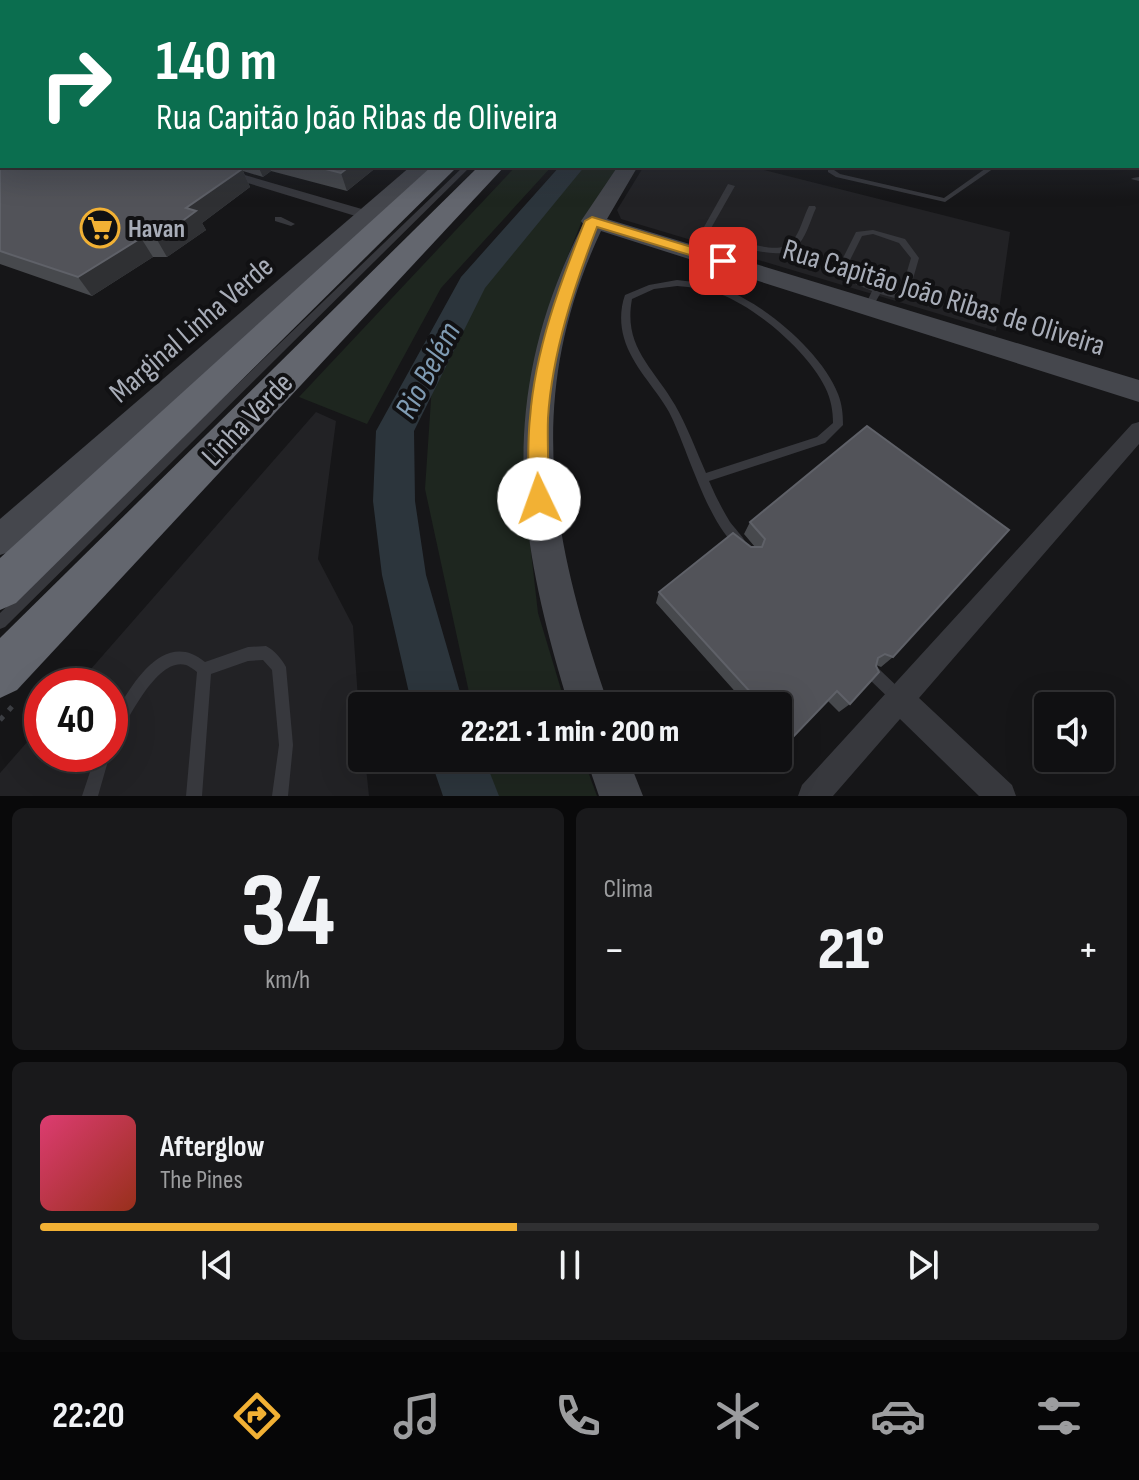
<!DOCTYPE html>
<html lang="pt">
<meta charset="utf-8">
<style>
:root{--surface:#101012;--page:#19191b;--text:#f1f3f6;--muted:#9c9d9f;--line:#303032;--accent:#f2b134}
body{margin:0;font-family:"Sofia Sans Condensed",sans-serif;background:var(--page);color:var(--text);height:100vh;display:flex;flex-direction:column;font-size:30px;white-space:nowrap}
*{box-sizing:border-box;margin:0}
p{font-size:26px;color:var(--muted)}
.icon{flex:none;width:44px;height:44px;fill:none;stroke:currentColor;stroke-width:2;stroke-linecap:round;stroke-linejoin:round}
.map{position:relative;height:796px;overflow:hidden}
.sheet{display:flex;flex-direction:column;gap:12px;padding:12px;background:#09090a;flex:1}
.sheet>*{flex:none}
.banner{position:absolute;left:0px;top:0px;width:1140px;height:168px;box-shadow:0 8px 32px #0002,0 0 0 2px var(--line);background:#0b6e4f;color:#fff;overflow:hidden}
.controls{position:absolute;left:1034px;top:692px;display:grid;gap:16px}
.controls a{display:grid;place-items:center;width:80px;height:80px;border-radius:8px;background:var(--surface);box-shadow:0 8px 32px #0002,0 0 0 2px var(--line);font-size:40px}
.speed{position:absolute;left:24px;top:668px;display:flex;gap:16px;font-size:40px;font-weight:700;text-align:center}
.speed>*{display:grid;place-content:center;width:104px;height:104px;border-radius:50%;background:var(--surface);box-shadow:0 8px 32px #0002,0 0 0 2px var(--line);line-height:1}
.speed .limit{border:12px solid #d22;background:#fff;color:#111}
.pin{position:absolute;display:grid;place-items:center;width:68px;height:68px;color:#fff;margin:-34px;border-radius:16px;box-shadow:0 4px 12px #0006}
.me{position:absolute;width:88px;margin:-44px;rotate:357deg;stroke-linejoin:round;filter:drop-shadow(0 0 6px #0008)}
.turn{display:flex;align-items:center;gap:28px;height:168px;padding:0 24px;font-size:36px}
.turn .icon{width:104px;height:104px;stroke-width:2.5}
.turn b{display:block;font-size:56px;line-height:68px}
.big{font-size:60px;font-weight:800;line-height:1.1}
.sheet .card{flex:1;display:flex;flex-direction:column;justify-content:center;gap:12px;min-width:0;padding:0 28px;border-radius:12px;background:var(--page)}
.sheet .dial{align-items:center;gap:0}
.dial b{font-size:104px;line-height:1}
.song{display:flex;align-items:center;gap:24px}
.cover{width:96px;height:96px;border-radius:12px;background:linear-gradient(135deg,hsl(340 70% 55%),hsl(10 70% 35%))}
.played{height:8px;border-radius:4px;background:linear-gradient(90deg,var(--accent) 45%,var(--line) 45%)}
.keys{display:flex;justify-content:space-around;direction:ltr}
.heat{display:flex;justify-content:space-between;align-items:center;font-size:44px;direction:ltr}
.sheet .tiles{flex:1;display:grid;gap:12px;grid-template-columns:1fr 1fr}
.card:last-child{grid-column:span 2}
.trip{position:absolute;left:348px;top:692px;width:444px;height:80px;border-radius:8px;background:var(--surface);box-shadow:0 8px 32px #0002,0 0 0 2px var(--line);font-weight:800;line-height:80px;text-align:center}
.tab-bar{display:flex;height:128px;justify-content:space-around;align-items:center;background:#060607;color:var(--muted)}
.tab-bar .icon{width:56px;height:56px}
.tab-bar .selected{color:var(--accent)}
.tab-bar b{font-size:36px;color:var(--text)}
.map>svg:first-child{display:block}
.built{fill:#222225}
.green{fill:#1e261f}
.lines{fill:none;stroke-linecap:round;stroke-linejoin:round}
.river{fill:#2c353c;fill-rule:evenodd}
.path{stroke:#3d3f44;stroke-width:5;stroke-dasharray:5 8;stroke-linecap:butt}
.lane{fill:#37383d;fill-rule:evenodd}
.street{fill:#37383d;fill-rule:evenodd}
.secondary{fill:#45474d;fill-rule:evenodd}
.highway{fill:#63666e;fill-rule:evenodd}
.wall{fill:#47494d}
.shaded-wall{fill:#2f3033}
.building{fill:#525359;stroke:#5f6168;stroke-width:2}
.route{fill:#f2b134;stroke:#9d7322;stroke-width:2}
.labels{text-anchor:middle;stroke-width:8;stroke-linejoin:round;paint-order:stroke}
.far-poi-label{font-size:26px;font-weight:bold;fill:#a8adb8;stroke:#111113;text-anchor:start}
.street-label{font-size:30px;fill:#a8adb8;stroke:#111113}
.water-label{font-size:32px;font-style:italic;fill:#7f9bb3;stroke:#111113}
</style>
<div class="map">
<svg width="1139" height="796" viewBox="0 0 1139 796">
<rect width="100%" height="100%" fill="#161618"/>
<!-- built -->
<g class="built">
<path d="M644,166H748L1010,232L996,331L621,219L617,210Z"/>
<path d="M316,412L336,421L318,559L353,626L362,758H365L369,796H0V773L42,725V754H110V686H76Z"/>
</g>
<!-- green -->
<g class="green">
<path d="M516,166H552L441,288L367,424L299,397Z"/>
<path d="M579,166H619L582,221L558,280L531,384L524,449L527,517L538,613L566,706H472L425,489L432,385L479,286Z"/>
<path d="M484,758H583L597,796H492Z"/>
</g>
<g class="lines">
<!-- river -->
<g class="river">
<path d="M560,166H585L485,288L414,431L415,501L426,575L464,706H412L382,575L373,501L376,431L461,277Z"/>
<path d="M430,758H484L499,796H443Z"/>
</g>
<!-- path -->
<path class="path" d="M0,720L17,701"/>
<!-- lane -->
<g class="lane">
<rect x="1138" y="143" width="1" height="4"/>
<path d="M464,166H471L5,627L0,629V613Z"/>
<path d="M828,166H834V170L840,174L944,198L989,166H997L945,202L836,177L828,172Z"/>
<path d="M1139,177V181L1131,179L1133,178Z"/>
<path d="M728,184L735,186L710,230C728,236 777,258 792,242C800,232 803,218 809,206H815L816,208C810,221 806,239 795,248C776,263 728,242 708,234L697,254H691L690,252Z"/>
<path d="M275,217H281L295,224L291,226L275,221Z"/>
<path d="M873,230L905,239L919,258L908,296L898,299L880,294L872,308L869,309L865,306L872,291L841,278L837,270L856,232ZM873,234L899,243L911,258L901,292C883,292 864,281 847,274L845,270L862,236Z"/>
<path d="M677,280C694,282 710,284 726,290C766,305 823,354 838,394C842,404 843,414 843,425L825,443L709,481C715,495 722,509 730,522C735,529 742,535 746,543L744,547L740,548C710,532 686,444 669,412C655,387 632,366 624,338C620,324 620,309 625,295L649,285ZM677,286C692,287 705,289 720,294C757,308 807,351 825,387C831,399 833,411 833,423L817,437L706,473C696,450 687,426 675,405C653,367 623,347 632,299L654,289Z"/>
<path d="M266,646C274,650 282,659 286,667L293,745L288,796H272L279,745L272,670L263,660L248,661L211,674L202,796H186L197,672C195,670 189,666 186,665C157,656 127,722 115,742L110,744C110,738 109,731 110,725C111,717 118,709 122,702C139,673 169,632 205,662L248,647Z"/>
<path d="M874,667L879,669L903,692L905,697L903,702L898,704L893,702L869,679L867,674L869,669Z"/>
<path d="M110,753V754L98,796H82L96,754Z"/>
</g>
<!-- street -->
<g class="street">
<path d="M192,166H214L372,212L375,215L367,220L362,218Z"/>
<path d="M1139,422V444L919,698L1012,785L1016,796H979L900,719L833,796H798L802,785L1132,424Z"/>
</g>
<!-- secondary -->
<g class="secondary">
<path d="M411,166H433L12,551L0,555V519Z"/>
<path d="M618,166H638L607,219L1139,380V402L601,231C523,398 551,539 609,706H569C515,530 497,395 583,224L581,221Z"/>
<path d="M586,758H628L643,796H599Z"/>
</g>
<!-- highway -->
<g class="highway">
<path d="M432,166H458L16,603L0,610V558Z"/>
<path d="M479,166H505L17,690L0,698V638Z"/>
</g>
</g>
<!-- wall -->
<g class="wall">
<path d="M0,88L2,166H378L347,191L271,171L263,177L243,171L250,187L202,223L206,230L167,257H153L92,296L0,264Z"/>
<path d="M750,522L893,657L881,667L876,665L850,704L839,712L828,701L792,738L783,745L778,740V706H748L656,603L659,592L751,547H755L744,534Z"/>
</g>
<!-- shaded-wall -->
<g class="shaded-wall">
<path d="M258,166H269L271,171L263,177Z"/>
<path d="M350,166H378L347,191L341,173Z"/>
<path d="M242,169L250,187L202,223L206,230L167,257L156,238L186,208Z"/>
<path d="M141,238L153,257L92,296L78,277Z"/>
</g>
<!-- building -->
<g class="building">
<path d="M0,88H2V166H233L242,169L186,208L196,211L177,225L156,238H141L78,277L0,251Z"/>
<path d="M314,166H350L341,173Z"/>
<path d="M867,426L1009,530L893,657L885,654L878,658L876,666L879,672L850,704L837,691L792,738L778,722V706H763L659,592L733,533L751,547H762L765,539L750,522Z"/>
</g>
<!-- sky -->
<linearGradient id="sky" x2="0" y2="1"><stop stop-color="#0c0c0d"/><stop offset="0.44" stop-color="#363c48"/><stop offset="1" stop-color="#363c48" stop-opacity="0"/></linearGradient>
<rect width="1139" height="199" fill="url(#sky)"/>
<!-- route -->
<path class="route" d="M592,217L728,258L730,261L723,265L597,227C574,287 552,353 548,418C547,445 549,472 549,499L546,505L539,508L531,505L528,499C529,472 527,444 530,418C535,350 560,283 585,221Z"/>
<!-- icons -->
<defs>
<g id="supermarket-ring" transform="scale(2)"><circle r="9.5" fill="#111113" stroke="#f2b134" stroke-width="1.5"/><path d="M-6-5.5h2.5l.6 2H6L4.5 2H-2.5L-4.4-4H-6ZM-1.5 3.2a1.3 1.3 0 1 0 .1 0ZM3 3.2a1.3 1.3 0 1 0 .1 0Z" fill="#f2b134"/></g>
</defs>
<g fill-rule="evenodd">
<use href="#supermarket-ring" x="100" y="228"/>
</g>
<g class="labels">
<!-- far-poi labels -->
<g class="far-poi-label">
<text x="128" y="237">Havan</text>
</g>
<!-- street labels -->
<g class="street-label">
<text transform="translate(944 297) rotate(17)" y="10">Rua Capitão João Ribas de Oliveira</text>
<text transform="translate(191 329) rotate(-41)" y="10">Marginal Linha Verde</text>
<text transform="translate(247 419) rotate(-46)" y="10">Linha Verde</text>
</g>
<!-- water labels -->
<g class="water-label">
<text transform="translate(427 370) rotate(-62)" y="11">Rio Belém</text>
</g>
</g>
</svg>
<div class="controls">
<a><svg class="icon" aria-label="sound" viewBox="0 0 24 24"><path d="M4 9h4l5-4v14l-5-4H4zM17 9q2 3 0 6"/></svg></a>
</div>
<div class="speed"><div class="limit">40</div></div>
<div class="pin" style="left:723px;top:261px;background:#d93025"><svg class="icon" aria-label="arrive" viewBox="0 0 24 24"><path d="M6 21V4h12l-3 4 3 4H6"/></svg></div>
<svg class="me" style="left:539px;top:499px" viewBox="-20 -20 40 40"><circle r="19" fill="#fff"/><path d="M0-13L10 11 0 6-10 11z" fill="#f2b134"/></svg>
<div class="trip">22:21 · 1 min · 200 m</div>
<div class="banner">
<div class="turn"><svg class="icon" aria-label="right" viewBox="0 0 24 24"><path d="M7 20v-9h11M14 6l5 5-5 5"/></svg><div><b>140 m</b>Rua Capitão João Ribas de Oliveira</div></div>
</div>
</div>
<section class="sheet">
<div class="tiles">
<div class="card dial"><b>34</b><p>km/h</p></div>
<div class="card"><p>Clima</p>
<div class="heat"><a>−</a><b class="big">21°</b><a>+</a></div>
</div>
<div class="card">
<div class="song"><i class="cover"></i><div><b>Afterglow</b><p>The Pines</p></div></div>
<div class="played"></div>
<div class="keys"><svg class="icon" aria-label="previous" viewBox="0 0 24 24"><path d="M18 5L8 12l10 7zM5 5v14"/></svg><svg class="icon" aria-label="pause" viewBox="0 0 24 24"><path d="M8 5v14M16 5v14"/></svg><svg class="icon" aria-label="next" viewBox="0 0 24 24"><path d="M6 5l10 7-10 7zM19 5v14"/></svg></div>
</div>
</div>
</section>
<nav class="tab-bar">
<b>22:20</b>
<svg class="icon selected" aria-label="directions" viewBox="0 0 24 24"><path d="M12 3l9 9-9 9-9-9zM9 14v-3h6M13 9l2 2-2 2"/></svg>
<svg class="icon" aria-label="music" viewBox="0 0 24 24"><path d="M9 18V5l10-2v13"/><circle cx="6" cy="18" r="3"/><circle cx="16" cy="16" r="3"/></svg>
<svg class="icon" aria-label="phone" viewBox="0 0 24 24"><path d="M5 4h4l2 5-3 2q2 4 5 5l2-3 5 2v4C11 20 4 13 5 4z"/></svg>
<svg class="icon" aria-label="climate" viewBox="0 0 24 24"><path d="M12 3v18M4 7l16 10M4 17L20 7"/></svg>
<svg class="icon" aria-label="car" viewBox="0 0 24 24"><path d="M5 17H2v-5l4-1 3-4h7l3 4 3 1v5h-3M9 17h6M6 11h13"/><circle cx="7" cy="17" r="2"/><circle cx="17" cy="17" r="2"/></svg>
<svg class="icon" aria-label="filters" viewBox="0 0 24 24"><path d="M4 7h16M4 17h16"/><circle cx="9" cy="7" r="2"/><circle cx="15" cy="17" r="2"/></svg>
</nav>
